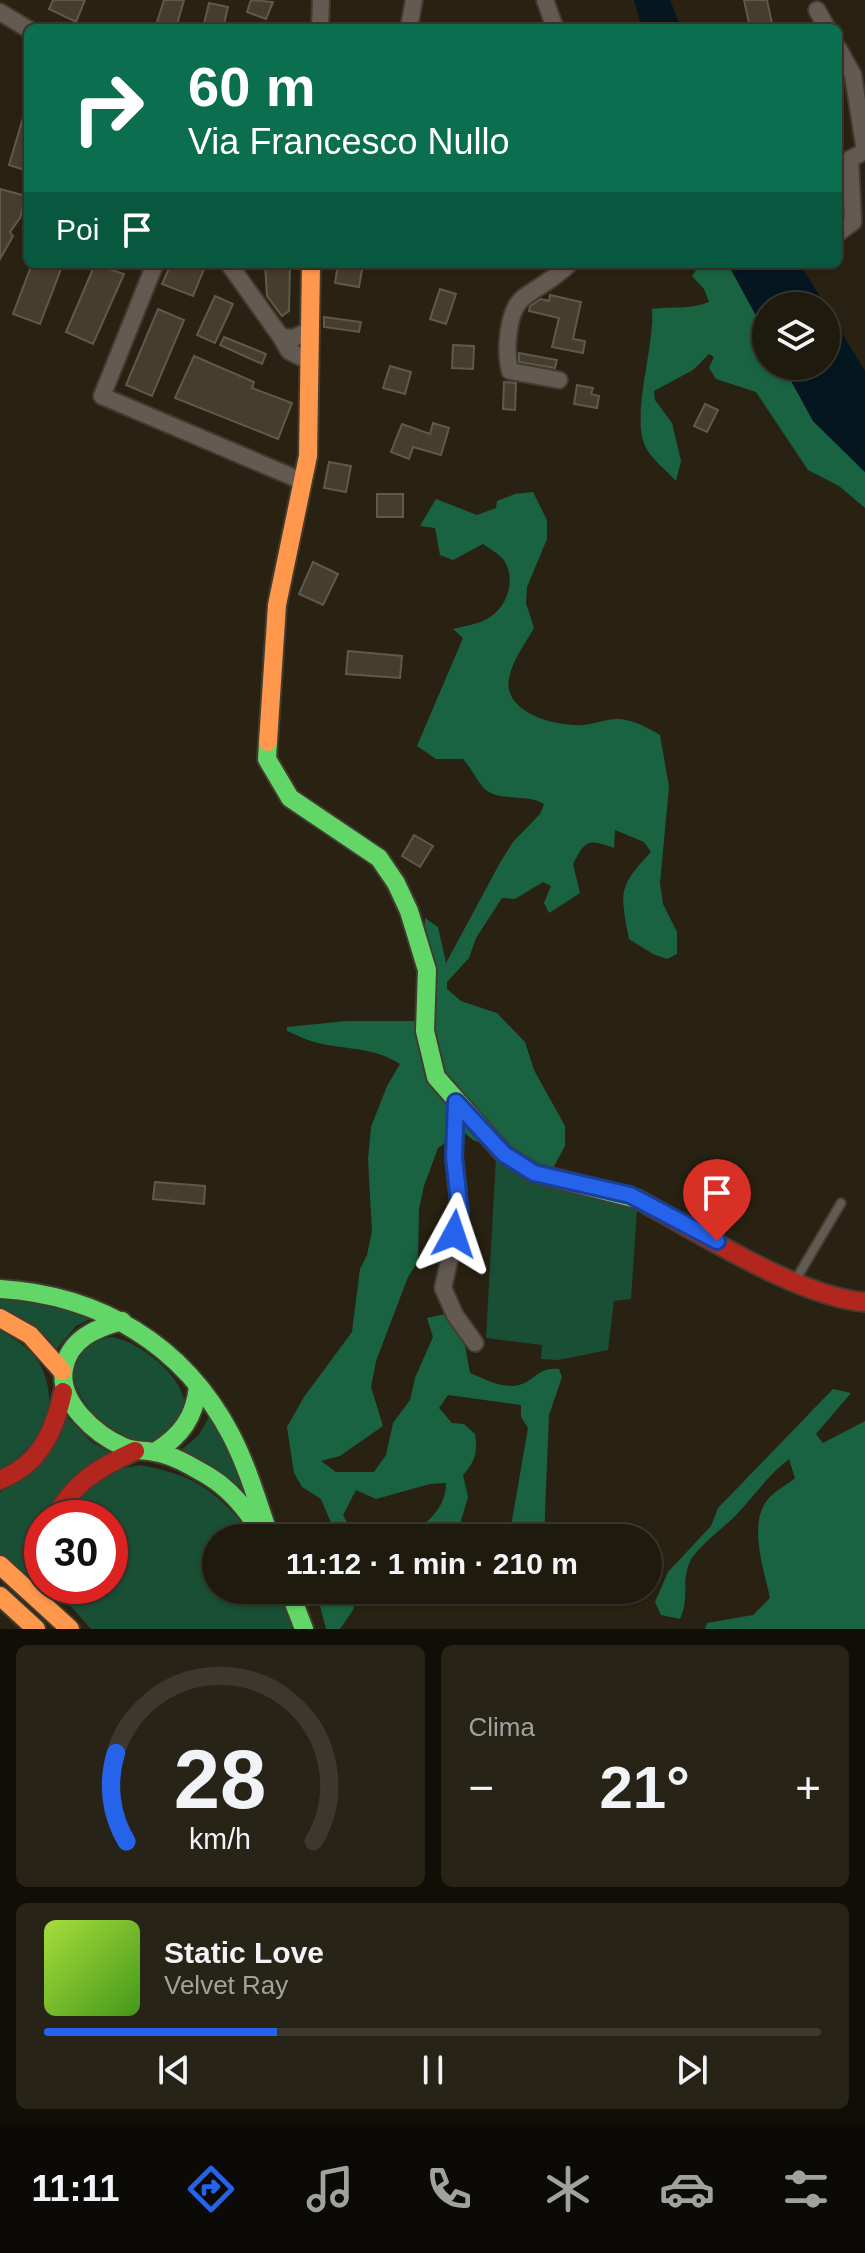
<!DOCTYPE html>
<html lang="it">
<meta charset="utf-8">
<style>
:root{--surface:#1f1a0e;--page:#272317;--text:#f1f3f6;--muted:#a1a19e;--line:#3c382e;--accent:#2563eb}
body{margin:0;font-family:Arial,sans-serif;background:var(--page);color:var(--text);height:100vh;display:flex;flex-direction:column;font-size:30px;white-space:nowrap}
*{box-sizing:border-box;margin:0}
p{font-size:26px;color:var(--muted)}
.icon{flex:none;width:44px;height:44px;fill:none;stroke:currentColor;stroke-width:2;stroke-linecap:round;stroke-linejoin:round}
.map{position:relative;height:1629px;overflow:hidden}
.sheet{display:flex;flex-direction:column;gap:16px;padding:16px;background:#110e08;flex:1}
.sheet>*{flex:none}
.banner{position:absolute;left:24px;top:24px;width:818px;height:244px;border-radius:12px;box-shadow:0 2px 6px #0004,0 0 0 2px var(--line);background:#0b6e4f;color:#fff;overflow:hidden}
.controls{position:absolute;left:752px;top:292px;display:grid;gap:16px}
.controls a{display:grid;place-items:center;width:88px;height:88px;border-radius:50%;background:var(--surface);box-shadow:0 2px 6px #0004,0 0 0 2px var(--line);font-size:40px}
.speed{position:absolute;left:24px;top:1500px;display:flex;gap:16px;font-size:40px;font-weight:700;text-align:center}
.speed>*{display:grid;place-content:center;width:104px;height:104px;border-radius:50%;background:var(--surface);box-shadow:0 2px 6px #0004,0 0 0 2px var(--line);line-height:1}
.speed .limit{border:12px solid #d22;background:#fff;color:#111}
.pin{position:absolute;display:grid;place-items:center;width:68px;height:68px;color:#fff;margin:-82px -34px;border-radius:50% 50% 50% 0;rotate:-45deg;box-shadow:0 0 8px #0007}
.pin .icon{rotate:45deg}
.me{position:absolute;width:88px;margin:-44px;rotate:5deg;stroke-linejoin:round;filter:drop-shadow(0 0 6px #0008)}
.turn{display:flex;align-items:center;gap:28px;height:168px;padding:0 32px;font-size:36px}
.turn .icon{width:104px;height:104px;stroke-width:2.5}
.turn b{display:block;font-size:56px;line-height:68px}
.then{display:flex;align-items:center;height:76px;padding:0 32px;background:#0003;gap:16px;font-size:30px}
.big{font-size:60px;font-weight:600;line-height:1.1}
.sheet .card{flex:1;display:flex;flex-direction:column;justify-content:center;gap:12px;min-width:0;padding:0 28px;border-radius:12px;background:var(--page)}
.sheet .dial{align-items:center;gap:0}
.dial svg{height:208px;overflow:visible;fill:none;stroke:var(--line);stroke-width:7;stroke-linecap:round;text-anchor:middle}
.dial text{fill:var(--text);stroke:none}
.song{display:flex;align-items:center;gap:24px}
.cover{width:96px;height:96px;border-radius:12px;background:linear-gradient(135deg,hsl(80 70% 55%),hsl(100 70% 35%))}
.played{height:8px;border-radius:4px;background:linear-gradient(90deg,var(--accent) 30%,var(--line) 30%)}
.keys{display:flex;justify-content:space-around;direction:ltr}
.heat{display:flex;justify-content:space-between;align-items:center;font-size:44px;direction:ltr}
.sheet .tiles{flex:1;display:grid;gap:16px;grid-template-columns:1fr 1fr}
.card:last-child{grid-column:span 2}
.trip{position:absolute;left:202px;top:1524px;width:460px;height:80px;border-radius:40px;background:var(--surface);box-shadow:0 2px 6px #0004,0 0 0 2px var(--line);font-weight:600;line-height:80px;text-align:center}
.dock{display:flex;height:128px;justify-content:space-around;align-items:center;background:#0c0a06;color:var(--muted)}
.dock .icon{width:56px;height:56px}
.dock .active{color:var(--accent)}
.dock b{font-size:36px;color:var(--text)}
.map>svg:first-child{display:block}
.green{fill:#194f35}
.forest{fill:#196342}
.water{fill:#04161f}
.building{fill:#463e2c;stroke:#5f594d;stroke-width:2}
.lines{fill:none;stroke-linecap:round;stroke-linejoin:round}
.lane-casing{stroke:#423c30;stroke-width:12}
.street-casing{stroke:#423c30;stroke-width:20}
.fast-casing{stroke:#423c30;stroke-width:22}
.slow-casing{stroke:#423c30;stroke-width:22}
.jam-casing{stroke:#423c30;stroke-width:22}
.lane{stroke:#635a52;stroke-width:8}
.street{stroke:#635a52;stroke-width:16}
.fast{stroke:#63d668;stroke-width:18}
.slow{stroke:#ff974d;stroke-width:18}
.jam{stroke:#b3261e;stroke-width:18}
.route-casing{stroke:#184099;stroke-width:20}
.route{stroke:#2563eb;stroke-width:14}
</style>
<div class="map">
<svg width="865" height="1629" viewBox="0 0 865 1629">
<rect width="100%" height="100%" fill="#292213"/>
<!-- green -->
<g class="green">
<path d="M496,1158L523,1177L637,1210L631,1299L614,1301L608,1350L558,1360L541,1359L542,1345L486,1338Z"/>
<path d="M0,1297L35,1299L94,1317L76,1326L54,1352L0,1312Z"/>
<path d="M0,1330C45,1356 50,1374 50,1424L0,1476Z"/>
<path d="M112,1337C143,1342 206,1391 178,1427C172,1435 154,1441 145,1446C133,1440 116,1435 106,1426C73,1396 48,1347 112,1337Z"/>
<path d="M210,1415L221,1434L246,1491L241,1496L180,1451L199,1435Z"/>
<path d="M67,1417L91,1442L114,1455L42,1518V1586H47L49,1592L0,1557V1493Z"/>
<path d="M139,1465C198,1475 218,1493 255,1538H216V1590H279L294,1629H91L68,1603L61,1586H110V1518H64L69,1506L112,1471Z"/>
</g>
<!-- forest -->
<g class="forest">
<path d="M700,264H728L766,334V366H783L813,421L865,472V508L839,486L808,470L756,392L716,379L709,368L714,357L709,354L693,370L654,391L655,400L672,423L681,461L676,481C667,471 652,459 646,448C630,417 655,347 652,309C673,306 690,310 709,302L704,289L692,276Z"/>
<path d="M533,492L547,520V539L527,587L526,603L534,628C525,644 513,659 509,678C502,713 557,727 583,725C595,724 608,718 620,719C634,720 648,728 660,735L669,787L660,883L663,904L677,932V954L667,959L653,954L629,939C620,892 618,887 651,852L644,842L615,830L614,848C588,839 586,839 573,864L580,893L549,913L544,903L551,886L543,882L515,899L502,898L476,938L469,958L447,982V989L461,1001L497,1013L525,1042L534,1070L565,1126V1146L552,1170L473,1140L462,1131L438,1148L424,1186L419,1209L418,1261L408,1277L376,1361L371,1387L383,1426L340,1456L321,1461L336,1472H374L386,1455L393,1423L410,1400L415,1378L433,1337L427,1318L446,1314L464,1340L470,1373C485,1379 502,1389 519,1385C537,1380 537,1367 559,1369L562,1377L549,1415L544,1538H509L528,1428L521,1417V1405L448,1395L439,1408L452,1423L464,1424L475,1434C478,1452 475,1461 463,1475L468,1497L460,1524L473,1538H406C426,1523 446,1510 446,1483L430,1484L376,1499L356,1490L343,1515L355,1538H330L334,1530L321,1499L302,1487L294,1473L287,1427L304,1397L352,1332L360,1269L367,1255L372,1231L368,1159L371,1127L387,1086L400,1064C374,1047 347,1050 318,1043C308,1041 297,1035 287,1031V1027L347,1021H422L425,918L438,927L446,963L501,861L513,842L540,814L544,804C527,793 502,802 486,790C479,785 471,767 463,759H436L417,746L463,638L453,629C465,626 480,624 490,617C508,606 516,579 504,560C499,554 490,549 483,544L453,560L440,555L435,528L420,526L436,499L477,515L496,508L497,501L515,494Z"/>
<path d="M833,1389L851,1393L816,1434L823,1443L865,1421V1629H705L707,1623L753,1615L770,1598C764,1569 747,1522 769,1498C776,1490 787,1485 795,1478L789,1459C768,1475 755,1495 737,1514C725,1527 695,1548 689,1564C681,1584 690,1597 680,1619L661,1615L655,1602L668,1572L711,1526L718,1508Z"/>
<path d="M316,1590H359L353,1610L340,1629H326Z"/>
</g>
<!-- water -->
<g class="water">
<path d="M634,0H670L681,28H642Z"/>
<path d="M728,264H800L826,306H766V334Z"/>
<path d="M826,307L865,371V472L813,421L783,366H826Z"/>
</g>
<!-- building -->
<g class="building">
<path d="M53,0H85L76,22L49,9Z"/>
<path d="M164,0H184L176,28L157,22Z"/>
<path d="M251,0L273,2L266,19L247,12Z"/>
<path d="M744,0H767L773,28H750Z"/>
<path d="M209,3L228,7L223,28H203Z"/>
<path d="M25,111L28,112V171L9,165Z"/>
<path d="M0,189L26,196L20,218L10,232L13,236L0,259Z"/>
<path d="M32,264H63L40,324L13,314Z"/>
<path d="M95,264L124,274L93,344L66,332Z"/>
<path d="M171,264H206L193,296L162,284Z"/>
<path d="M265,264H290L289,311L282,316L267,296Z"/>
<path d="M338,264H363L359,287L335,283Z"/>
<path d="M440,289L456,294L446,324L430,319Z"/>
<path d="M550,295L581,302L573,339L585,341L583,353L552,347L559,318L529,311L530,306L541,299L549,301Z"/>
<path d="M215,296L233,304L215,343L197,335Z"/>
<path d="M158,309L184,320L152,396L126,385Z"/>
<path d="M324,317L361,322L359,332L324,327Z"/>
<path d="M224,337L266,354L262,364L220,345Z"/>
<path d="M453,345L474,346L473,369L452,368Z"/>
<path d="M519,353L557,360L555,368L519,362Z"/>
<path d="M194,356L254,382L252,388L292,403L278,439L175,398Z"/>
<path d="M390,366L411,372L405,394L383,388Z"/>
<path d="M504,382L516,383L515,410L503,409Z"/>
<path d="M577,385L593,388L591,394L599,396L597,408L574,404Z"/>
<path d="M705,404L718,410L707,432L694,426Z"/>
<path d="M433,423L449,428L441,455L413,447L409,459L391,452L402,424L430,434Z"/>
<path d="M329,462L351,466L346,492L324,488Z"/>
<rect x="377" y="494" width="26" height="23"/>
<path d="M313,562L338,574L323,605L299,594Z"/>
<path d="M348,651L402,656L400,678L346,674Z"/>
<path d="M414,835L433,846L420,867L402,856Z"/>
<path d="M155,1182L205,1186L204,1204L153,1199Z"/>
</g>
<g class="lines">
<!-- lane casing -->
<g class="lane-casing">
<path id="lane" d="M795,1281L841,1203"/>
</g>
<!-- street casing -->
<g class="street-casing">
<g id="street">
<path d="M545,0L555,28"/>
<path d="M817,10L827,28"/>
<path d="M0,12L28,29"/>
<path d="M320,28L321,0"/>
<path d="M409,28L414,0"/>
<path d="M838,48L853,75L865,151"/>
<path d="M838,233L853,222L850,159L865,151"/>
<path d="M155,264L102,396L302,481"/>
<path d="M229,264L281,337"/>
<path d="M307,360L289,351L281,337L294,338L308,331"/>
<path d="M559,380L510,371C505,352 507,311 523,298C539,286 556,278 569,264"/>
<path d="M456,1102L454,1157L460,1212L443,1288L455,1315L475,1343"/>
</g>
</g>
<!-- fast casing -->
<g class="fast-casing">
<g id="fast">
<path d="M268,742L267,759L290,798L379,858L396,883L409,911L427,970L425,1031L436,1077L504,1154L534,1173L637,1199"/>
<path d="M0,1289C100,1295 184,1345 231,1435C248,1468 258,1503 270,1538"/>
<path d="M122,1321C96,1328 69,1339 64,1369C58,1402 96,1435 124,1447C134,1451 144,1450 154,1452C174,1455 193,1467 210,1477C231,1490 247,1510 260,1531"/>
<path d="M155,1452C181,1436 195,1417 198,1386"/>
<path d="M289,1590L304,1629"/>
</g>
</g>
<!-- slow casing -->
<g class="slow-casing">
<g id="slow">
<path d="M268,742L277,605L308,456L311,264"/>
<path d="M0,1318L30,1335L62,1371"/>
<path d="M0,1565L70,1629"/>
<path d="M0,1596L36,1629"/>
</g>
</g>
<!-- jam casing -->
<g class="jam-casing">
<g id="jam">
<path d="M637,1199C699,1232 798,1297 865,1302"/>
<path d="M0,1480C40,1464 54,1432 63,1392"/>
<path d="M55,1518C72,1483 100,1467 135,1451"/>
</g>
</g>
<!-- lane -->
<use href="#lane" class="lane"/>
<!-- street -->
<use href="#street" class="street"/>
<!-- fast -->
<use href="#fast" class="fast"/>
<!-- slow -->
<use href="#slow" class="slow"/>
<!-- jam -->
<use href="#jam" class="jam"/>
</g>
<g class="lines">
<!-- route casing -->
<g class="route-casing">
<path id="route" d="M454,1234L460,1212L454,1157L456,1102L504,1154L534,1173L630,1195L717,1241"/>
</g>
<!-- route -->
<use href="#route" class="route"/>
</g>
</svg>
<div class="controls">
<a><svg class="icon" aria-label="layers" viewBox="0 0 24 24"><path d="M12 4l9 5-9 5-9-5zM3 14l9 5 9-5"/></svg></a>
</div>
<div class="speed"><div class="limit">30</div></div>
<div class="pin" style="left:717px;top:1241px;background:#d93025"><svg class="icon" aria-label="arrive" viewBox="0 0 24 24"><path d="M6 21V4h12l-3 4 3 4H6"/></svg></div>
<svg class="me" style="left:454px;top:1234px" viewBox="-20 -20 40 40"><path d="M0-17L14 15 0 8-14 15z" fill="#2563eb" stroke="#fff" stroke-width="4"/></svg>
<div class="trip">11:12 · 1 min · 210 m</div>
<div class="banner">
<div class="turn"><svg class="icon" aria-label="right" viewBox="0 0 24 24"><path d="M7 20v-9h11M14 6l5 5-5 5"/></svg><div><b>60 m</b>Via Francesco Nullo</div></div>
<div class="then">Poi<svg class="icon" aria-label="arrive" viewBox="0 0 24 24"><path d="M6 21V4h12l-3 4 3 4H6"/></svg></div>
</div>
</div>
<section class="sheet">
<div class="tiles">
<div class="card dial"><svg viewBox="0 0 100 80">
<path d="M14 69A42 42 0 1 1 86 69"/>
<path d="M14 69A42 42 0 0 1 10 35" stroke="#2563eb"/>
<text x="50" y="56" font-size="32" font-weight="700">28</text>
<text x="50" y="72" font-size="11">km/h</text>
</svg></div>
<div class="card"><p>Clima</p>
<div class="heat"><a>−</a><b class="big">21°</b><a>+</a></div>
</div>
<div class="card">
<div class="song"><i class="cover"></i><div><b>Static Love</b><p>Velvet Ray</p></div></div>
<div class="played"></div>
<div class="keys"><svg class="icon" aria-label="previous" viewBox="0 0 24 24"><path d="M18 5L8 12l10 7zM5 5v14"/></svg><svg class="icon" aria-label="pause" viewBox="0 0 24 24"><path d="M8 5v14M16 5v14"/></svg><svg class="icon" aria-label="next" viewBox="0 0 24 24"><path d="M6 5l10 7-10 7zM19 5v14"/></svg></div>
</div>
</div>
</section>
<nav class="dock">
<b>11:11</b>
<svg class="icon active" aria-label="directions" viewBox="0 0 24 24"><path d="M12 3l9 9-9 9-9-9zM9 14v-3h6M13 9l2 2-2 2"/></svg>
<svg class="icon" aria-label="music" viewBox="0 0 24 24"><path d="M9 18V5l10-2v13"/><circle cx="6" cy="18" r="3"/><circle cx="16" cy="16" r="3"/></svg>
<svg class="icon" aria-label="phone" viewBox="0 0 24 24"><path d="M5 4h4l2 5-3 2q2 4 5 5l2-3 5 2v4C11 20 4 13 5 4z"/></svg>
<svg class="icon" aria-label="climate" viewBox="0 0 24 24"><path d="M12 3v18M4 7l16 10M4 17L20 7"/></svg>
<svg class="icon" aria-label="car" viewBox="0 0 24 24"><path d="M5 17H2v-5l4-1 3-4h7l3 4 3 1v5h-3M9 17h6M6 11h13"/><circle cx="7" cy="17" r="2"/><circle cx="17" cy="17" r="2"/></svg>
<svg class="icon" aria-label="filters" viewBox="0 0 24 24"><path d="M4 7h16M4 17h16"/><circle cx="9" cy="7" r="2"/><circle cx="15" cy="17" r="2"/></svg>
</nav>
